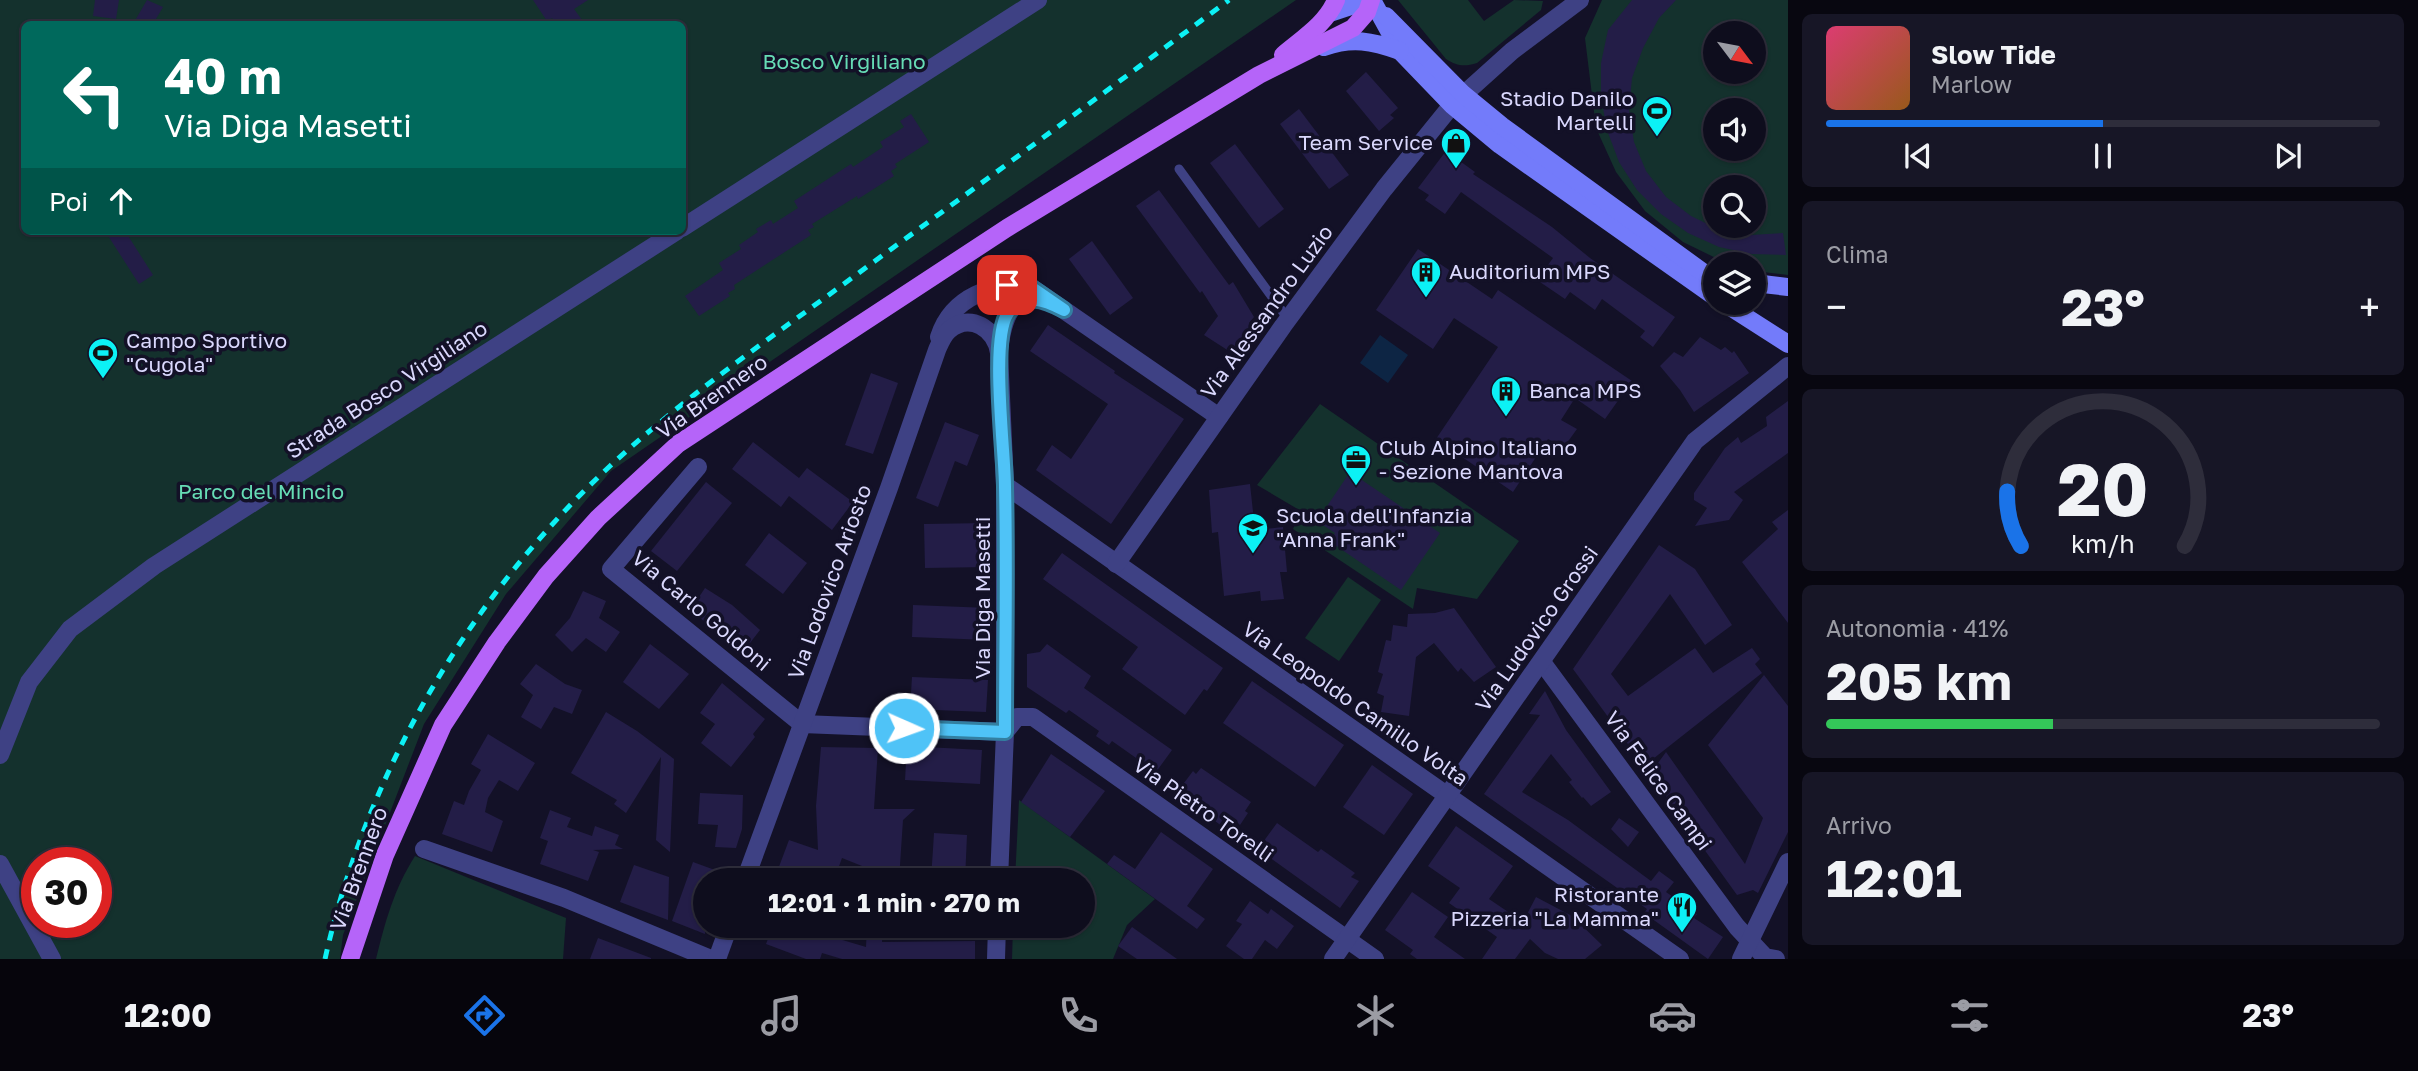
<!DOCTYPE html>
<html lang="it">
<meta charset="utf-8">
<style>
:root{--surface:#0e0d1d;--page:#171626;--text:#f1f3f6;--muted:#9b9ca4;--line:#2e2d3b;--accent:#1a73e8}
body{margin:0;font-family:"Golos Text",sans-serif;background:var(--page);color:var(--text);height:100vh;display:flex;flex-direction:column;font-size:26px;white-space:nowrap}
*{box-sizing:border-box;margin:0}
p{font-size:23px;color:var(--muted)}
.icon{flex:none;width:38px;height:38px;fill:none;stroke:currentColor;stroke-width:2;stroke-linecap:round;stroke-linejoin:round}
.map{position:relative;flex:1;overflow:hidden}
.side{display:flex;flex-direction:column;gap:14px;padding:14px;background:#080710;width:630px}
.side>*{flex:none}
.hud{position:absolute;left:21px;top:21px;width:665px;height:214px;border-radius:10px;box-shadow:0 2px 5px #0004,0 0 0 2px var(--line);background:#00695c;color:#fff;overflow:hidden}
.needle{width:46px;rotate:122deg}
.buttons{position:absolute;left:1703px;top:21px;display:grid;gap:14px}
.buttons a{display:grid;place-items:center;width:63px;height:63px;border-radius:50%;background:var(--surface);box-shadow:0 2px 5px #0004,0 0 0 2px var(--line);font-size:35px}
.speed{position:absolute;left:21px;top:847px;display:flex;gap:14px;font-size:35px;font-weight:700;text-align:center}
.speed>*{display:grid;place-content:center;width:91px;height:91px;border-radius:50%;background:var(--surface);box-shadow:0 2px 5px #0004,0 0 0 2px var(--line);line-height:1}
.speed .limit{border:10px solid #d22;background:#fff;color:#111}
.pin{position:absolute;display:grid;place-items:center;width:60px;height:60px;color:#fff;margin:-30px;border-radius:14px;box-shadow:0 4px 10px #0006}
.me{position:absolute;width:77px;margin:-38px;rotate:92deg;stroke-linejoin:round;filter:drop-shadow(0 0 5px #0008)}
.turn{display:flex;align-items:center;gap:24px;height:147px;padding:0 28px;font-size:32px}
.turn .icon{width:91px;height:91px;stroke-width:2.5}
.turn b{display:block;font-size:49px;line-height:60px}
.then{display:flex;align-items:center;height:66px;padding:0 28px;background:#0003;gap:14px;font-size:26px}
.big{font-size:52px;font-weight:700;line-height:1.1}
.side .card{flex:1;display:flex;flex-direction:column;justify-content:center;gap:10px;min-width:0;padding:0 24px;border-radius:10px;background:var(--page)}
.side .dial{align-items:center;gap:0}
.dial svg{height:182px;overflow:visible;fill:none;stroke:var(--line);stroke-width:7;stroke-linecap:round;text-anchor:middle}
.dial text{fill:var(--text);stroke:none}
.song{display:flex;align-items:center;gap:21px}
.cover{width:84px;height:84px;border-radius:10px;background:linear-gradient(135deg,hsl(340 70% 55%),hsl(30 70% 35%))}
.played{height:7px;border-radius:4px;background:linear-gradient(90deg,var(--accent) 50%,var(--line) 50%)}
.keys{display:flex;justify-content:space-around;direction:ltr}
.heat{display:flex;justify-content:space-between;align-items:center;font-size:38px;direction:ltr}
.charge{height:10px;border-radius:5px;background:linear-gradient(90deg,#34c759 41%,var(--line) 0)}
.trip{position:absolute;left:693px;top:868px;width:402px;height:70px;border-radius:35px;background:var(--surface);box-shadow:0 2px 5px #0004,0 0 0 2px var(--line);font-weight:700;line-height:70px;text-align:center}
.menu{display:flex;height:112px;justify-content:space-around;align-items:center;background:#06050c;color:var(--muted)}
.menu .icon{width:49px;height:49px}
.menu .active{color:var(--accent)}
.menu b{font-size:32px;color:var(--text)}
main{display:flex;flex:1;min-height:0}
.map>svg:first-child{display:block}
.green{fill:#14312d;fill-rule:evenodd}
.water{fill:#0d2544}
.building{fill:#231d47}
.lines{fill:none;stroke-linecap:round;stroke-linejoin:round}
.service{stroke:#3e4184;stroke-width:9}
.minor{stroke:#3e4184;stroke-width:18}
.secondary{stroke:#737bfa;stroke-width:18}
.primary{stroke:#b564f9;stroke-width:18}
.rail{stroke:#0cf1f5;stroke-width:5;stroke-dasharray:10 9;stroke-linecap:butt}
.route-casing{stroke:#337fa1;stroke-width:18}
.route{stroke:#4fc3f7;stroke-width:12}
.labels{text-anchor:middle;stroke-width:7;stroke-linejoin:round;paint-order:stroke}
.park-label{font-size:21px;fill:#66dcb5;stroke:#131127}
.poi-label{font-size:21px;fill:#dad8fd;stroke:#131127;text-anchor:start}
.street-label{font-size:21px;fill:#dad8fd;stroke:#131127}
</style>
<main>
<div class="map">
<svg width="1788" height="959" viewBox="0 0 1788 959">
<rect width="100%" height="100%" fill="#131127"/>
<!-- green -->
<g class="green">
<path d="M0,0H1296L611,471L506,594L424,724L343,935L340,959H0ZM24,24H682V231H24ZM37,863H96V922H37Z"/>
<path d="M1398,0H1468L1484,21L1514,0L1543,1L1541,10L1477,63C1464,67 1457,66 1446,59Z"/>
<path d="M1602,0H1788V275L1754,271V264L1726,263L1683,242L1645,211L1616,172L1596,128L1585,38ZM1715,33H1754V72H1715ZM1715,110H1754V149H1715ZM1715,187H1754V226H1715Z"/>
<path d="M1320,404L1519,541L1477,599L1417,588L1413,609L1293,529L1301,511L1257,485Z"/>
<path d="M1348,577L1381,600L1339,661L1305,638Z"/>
<path d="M1019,800L1155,899L1127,925L1113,959H1012L1013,926H1083V880H1015Z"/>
<path d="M415,856L566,918L563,959H376C385,922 394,889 415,856Z"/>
</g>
<!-- water -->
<path class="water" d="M1380,335L1408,355L1388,383L1360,363Z"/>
<!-- building -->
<g class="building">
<path d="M95,0H119L116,19L93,16Z"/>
<path d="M147,0L163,7L153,24H133Z"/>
<path d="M533,0H588L574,9L585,24H557L552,18L547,21Z"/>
<path d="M1632,0H1676L1659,18L1643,48L1632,78L1629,110L1634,142L1646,171L1666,197L1691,216L1720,230L1751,235L1783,233L1786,255L1752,254L1719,247L1688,233L1661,214L1637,190L1619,162L1607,130L1601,97V63L1608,30Z"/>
<path d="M1366,72L1398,108L1390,115L1394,118L1379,131L1346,91Z"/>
<path d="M1299,109L1349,175L1329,189L1280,124Z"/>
<path d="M911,114L929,142L895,164L897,167L891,171L894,176L858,199L857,196L812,224L814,227L808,230L811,235L734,285L735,289L728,293L730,296L699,316L685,296L723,270L719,263L741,249L739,245L758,232L756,229L771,220L773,224L798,208L794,201L851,164L853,167L883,147L880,142L904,127L900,121Z"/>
<path d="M1235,144L1284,209L1259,228L1210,163Z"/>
<path d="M1446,151L1475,172L1473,174L1552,227L1590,258L1675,317L1653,347L1640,337L1645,331L1602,299L1595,310L1570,292L1565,299L1537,280L1553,258L1461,192L1445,214L1425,200L1429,195L1418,188Z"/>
<path d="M1159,190L1229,285L1233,282L1254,317L1249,323L1254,328L1232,353L1204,335L1218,316L1202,291L1200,293L1136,206Z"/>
<path d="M105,231H125L153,275L139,284Z"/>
<path d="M1092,241L1133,298L1110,315L1069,259Z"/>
<path d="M1418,249L1492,299L1498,290L1632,381L1605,419L1575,398L1561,420L1577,429L1564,447L1548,439L1513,492L1436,439L1498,347L1454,318L1433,349L1376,310Z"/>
<path d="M1048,325L1115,371L1114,373L1184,419L1111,524L1036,470L1052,445L1071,459L1108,404L1030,351Z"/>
<path d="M1700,337L1721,350L1725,347L1732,353L1734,351L1749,373L1694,412L1680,390L1660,366L1674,352L1683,357Z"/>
<path d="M871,373L898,383L873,454L845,445Z"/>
<path d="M1788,401V453L1734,492L1743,500L1729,520L1695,526L1707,508L1694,500V493L1725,448L1738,437L1741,443L1767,426L1766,417Z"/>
<path d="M945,422L979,435L967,466L955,461L938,507L916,498Z"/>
<path d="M753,442L799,478L807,468L853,502L832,530L789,496L781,507L732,469Z"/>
<path d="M1350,472L1440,533L1401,590L1329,541L1335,533L1317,521Z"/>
<path d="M706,482L732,503L677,571L651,551Z"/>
<path d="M1250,484L1255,530L1283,527L1287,572H1280L1284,599L1261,601L1260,591L1224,596L1218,532L1212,533L1209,490Z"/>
<path d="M1788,510V623L1742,562L1778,529L1772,522Z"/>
<path d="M989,523V567L925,568L924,524Z"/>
<path d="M769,533L807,563L783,594L745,565Z"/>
<path d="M1659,545L1695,569L1732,625L1705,645L1670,594L1611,674L1628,696L1695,648L1713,673L1752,648L1760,659L1755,664L1762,673L1644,766L1573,669Z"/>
<path d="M1062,553L1223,668L1207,691L1204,689L1185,715L1122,669L1138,647L1043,579Z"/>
<path d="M705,588L732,605L760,630L743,652L713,630L691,609Z"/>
<path d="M583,591L606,601L599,618L620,632L606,652L586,638L572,652L555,635L570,618Z"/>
<path d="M913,605L989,608L988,640L912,637Z"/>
<path d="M1454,608L1496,667L1474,682L1461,668L1458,672L1434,643L1416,657L1409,716L1381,712L1384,696L1377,693L1383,674L1378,672L1386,640L1391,641L1393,625L1407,627L1408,614L1435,613Z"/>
<path d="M650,644L689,674L659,709L623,682Z"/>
<path d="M1047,644L1091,676L1084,688L1172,750L1156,772L1112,741L1109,745L1096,736L1099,731L1069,710L1066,713L1027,687V654L1040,652Z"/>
<path d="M536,664L565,684L582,690L572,714L554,707L541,729L521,717L533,695L520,684Z"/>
<path d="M1764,675L1788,706V832L1758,893L1753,890L1737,895L1650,774L1666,752L1745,864L1763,818L1708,745Z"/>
<path d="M912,677L988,680L986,712L910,709Z"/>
<path d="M1252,681L1344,745L1315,787L1223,723Z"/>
<path d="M722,683L765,719L753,734L755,737L731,767L701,743L715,724L700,713Z"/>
<path d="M1545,691L1566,730L1611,792L1591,806L1583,797L1582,798L1569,782L1572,780L1551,754L1522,792L1568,820L1651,881L1659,871L1674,882L1666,892L1697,914L1694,918L1723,937L1708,959L1644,913L1647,909L1484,794L1540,715L1529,714Z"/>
<path d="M606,712L637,731L674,759L670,852L656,840L661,757L626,813L614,804L617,800L571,773Z"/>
<path d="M488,734L535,763L518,791L499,780L488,798L485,812L503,821L492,852L442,834L454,801L464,805L469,791L481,770L471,764Z"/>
<path d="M907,746L982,750L980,784L905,780Z"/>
<path d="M821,747L878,748L874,809H915L903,820L899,880H871L872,870L842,858L834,880H774L789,840L818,850L816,806Z"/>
<path d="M1051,754L1105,791L1070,837L1021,802Z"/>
<path d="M1372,765L1413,794L1384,835L1343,807Z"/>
<path d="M1201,768L1251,802L1245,811L1248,813L1240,825L1237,822L1230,832L1181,796L1187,785L1184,783L1193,771L1196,774Z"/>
<path d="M700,793L743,795L742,829L736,848L715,847L718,825L698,824Z"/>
<path d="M550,810L571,818L567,827L592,836L595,826L619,835L615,845L623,849L593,850L599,852L588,881L540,864L548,841L540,838Z"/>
<path d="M1619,818L1639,832L1628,847L1611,829Z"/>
<path d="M1277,823L1318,852L1321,849L1355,873L1351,877L1359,881L1340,908L1258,849Z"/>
<path d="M1456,826L1513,866L1489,899L1523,922L1536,897L1572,916L1602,945L1585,959H1558L1545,953L1530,939L1515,959H1482L1497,937L1449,903L1460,888L1428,866Z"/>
<path d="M1161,832L1213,869L1187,906L1205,919L1197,929L1107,864L1114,855L1135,869Z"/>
<path d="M934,833L967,835L965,880H931Z"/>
<path d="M693,862L734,877V880H705V934L672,921Z"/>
<path d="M634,865L669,877L668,920L620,902Z"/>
<path d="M1412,892L1448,917L1434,937L1465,959H1417L1410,954L1413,950L1385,930Z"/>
<path d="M1250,901L1268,914L1271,909L1294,926L1277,949L1265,940L1252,959H1244L1226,946L1242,924L1236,921Z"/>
<path d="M773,926H805L829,936L866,947L867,926H883L882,942L975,941V959H842L822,953L820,959H806L766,944Z"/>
<path d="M1132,927L1177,959H1137L1118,946Z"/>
<path d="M598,938L651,958V959H590Z"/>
</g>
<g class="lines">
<!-- service -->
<path class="service" d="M1179,169L1288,319"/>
<!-- minor -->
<g class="minor">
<path d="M682,228L1038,0"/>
<path d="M939,337C952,297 993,281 1032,288L1219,417"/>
<path d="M999,350C1003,319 1010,291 1048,301"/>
<path d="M698,467L611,569L802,724L1005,732"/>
<path d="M1005,485L1680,959"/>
<path d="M1116,564L1283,326L1384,189L1452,105L1512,51L1580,0"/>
<path d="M1542,662L1737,927L1765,957L1776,959"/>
<path d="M1005,732L1017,717H1033L1375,959"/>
<path d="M0,755L29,682L70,629L154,566L677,231"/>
<path d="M424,849L564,898L711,959"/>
<path d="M0,864L52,959"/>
<path d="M745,880L889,488L937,350C940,343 943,335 949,330C970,312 996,329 999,353L1005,485V732L999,880"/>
<path d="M717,959L729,926"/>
<path d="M996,959L997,926"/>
<path d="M1333,959L1695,441L1788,366"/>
<path d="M1741,959L1788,862"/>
</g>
<!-- secondary -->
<g class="secondary">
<path d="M1372,0L1400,51L1452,105L1500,145L1715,297"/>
<path d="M1330,13L1369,0"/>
<path d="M1386,16L1463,94L1502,126L1715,281"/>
<path d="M1324,47C1352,37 1372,41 1400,51"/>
<path d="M1754,283L1788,287"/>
<path d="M1724,303L1788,344"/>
</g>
<!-- primary -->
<g class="primary">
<path d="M1283,55C1303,38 1326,24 1336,0"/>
<path d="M350,959L385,855L443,725L497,642L546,576L598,518L678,444L1007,228L1259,75L1353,28L1367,12L1371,0"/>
</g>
<!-- rail -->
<path class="rail" d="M325,959C367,771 469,597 610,466C690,392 781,331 868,266C989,178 1109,89 1229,0"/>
</g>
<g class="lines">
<!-- route casing -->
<g class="route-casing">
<path id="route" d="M904,728L1005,732C1005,651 1007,569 1005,487C1005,452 990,339 1008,313C1022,291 1045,300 1064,310L1032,288L1007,285"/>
</g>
<!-- route -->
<use href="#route" class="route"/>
</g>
<!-- icons -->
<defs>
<g id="stadium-pin" transform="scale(1.575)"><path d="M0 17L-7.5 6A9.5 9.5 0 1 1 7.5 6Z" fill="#0cf1f5" stroke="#131127"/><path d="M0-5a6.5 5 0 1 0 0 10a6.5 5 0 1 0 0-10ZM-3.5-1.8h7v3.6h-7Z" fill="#111"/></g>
<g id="shop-pin" transform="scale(1.575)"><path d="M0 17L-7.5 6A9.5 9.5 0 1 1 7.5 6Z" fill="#0cf1f5" stroke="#131127"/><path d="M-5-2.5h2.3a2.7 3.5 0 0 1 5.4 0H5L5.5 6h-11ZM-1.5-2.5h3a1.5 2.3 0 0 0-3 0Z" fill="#111"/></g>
<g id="building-pin" transform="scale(1.575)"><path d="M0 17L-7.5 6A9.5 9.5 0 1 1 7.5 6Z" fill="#0cf1f5" stroke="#131127"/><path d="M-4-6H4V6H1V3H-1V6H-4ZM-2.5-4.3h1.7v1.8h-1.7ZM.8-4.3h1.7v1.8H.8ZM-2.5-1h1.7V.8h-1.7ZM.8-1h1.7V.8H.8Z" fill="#111"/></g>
<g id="office-pin" transform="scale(1.575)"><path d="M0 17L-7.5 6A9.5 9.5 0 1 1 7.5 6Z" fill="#0cf1f5" stroke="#131127"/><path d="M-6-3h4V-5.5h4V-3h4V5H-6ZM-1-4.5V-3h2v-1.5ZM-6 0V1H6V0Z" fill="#111"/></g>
<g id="school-pin" transform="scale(1.575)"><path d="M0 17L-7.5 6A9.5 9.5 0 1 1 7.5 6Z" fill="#0cf1f5" stroke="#131127"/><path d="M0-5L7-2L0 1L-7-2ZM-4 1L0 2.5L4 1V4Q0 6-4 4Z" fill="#111"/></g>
<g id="restaurant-pin" transform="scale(1.575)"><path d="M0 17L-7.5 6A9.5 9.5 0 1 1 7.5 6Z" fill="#0cf1f5" stroke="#131127"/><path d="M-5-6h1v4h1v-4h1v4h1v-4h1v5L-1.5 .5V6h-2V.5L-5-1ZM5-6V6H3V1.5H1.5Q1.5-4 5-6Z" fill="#111"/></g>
</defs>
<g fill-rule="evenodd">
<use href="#stadium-pin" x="1657" y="111"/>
<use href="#shop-pin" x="1456" y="143"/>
<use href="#building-pin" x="1426" y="272"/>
<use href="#stadium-pin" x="103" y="353"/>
<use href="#building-pin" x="1506" y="391"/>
<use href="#office-pin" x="1356" y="460"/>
<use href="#school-pin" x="1253" y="528"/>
<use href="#restaurant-pin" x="1682" y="907"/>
</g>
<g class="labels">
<!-- park labels -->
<g class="park-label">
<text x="844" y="69">Bosco Virgiliano</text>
<text x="261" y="499">Parco del Mincio</text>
</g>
<!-- poi labels -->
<g class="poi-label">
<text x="1634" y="106" text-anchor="end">Stadio Danilo<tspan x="1634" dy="24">Martelli</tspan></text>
<text x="1433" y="150" text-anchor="end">Team Service</text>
<text x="1449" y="279">Auditorium MPS</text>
<text x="126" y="348">Campo Sportivo<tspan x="126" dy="24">"Cugola"</tspan></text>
<text x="1529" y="398">Banca MPS</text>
<text x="1379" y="455">Club Alpino Italiano<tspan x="1379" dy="24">- Sezione Mantova</tspan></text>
<text x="1276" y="523">Scuola dell'Infanzia<tspan x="1276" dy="24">"Anna Frank"</tspan></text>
<text x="1659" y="902" text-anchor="end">Ristorante<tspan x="1659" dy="24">Pizzeria "La Mamma"</tspan></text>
</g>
<!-- street labels -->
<g class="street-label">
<text transform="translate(1267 312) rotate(-54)" y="7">Via Alessandro Luzio</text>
<text transform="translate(387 390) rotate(-33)" y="7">Strada Bosco Virgiliano</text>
<text transform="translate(712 397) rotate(-35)" y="7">Via Brennero</text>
<text transform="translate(830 582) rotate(-70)" y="7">Via Lodovico Ariosto</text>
<text transform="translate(983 598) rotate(-90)" y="7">Via Diga Masetti</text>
<text transform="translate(701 611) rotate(40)" y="7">Via Carlo Goldoni</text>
<text transform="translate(1537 629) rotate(-55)" y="7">Via Ludovico Grossi</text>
<text transform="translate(1355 704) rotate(35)" y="7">Via Leopoldo Camillo Volta</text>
<text transform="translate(1658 781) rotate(54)" y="7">Via Felice Campi</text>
<text transform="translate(1203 810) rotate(35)" y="7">Via Pietro Torelli</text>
<text transform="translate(359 869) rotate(-70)" y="7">Via Brennero</text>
</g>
</g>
</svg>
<div class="buttons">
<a><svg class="needle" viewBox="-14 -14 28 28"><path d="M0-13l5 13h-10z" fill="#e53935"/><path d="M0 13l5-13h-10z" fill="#9b9ca4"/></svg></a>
<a><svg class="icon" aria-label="sound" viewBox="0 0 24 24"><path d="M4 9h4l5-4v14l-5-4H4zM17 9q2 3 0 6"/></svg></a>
<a><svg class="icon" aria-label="search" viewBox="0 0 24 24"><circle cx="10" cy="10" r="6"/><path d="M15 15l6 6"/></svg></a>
<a><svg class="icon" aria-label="layers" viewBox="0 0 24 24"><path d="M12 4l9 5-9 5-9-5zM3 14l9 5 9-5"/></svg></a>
</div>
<div class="speed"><div class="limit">30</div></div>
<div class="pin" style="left:1007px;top:285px;background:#d93025"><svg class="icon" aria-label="arrive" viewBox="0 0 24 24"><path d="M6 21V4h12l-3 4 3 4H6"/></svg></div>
<svg class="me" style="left:904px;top:728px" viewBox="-20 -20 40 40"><circle r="17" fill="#4fc3f7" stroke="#fff" stroke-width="3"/><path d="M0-11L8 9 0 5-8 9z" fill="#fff"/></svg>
<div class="trip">12:01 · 1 min · 270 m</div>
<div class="hud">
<div class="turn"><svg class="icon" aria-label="left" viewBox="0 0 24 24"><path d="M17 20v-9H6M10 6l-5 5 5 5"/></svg><div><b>40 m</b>Via Diga Masetti</div></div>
<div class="then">Poi<svg class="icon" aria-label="ahead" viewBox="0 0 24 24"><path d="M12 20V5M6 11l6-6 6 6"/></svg></div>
</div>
</div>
<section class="side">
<div class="card">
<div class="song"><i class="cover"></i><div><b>Slow Tide</b><p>Marlow</p></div></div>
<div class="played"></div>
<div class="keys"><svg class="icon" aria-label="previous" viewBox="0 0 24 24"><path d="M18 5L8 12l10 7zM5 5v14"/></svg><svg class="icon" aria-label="pause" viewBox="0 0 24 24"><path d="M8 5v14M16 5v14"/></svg><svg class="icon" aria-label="next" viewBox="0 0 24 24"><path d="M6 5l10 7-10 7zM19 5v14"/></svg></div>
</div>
<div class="card"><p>Clima</p>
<div class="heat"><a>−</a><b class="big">23°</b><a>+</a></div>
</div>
<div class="card dial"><svg viewBox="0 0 100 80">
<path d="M14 69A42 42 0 1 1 86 69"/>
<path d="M14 69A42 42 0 0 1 8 45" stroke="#1a73e8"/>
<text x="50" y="56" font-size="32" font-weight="700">20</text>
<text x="50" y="72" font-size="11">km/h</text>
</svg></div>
<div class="card"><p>Autonomia · 41%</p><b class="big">205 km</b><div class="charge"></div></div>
<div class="card"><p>Arrivo</p><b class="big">12:01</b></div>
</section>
</main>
<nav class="menu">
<b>12:00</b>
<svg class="icon active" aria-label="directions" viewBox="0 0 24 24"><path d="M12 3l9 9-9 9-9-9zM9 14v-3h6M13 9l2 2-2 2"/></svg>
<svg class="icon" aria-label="music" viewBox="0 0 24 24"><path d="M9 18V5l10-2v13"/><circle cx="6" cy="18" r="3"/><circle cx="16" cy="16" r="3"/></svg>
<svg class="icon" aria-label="phone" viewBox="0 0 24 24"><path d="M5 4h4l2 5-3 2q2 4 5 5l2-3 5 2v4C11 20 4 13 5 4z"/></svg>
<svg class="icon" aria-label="climate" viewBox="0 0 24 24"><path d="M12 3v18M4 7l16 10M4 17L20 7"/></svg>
<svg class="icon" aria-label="car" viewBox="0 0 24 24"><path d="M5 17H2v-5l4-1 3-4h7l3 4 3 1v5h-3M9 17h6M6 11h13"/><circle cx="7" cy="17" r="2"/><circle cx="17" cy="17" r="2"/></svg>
<svg class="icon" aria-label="filters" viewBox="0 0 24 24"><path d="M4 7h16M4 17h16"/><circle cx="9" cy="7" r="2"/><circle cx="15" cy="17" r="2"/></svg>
<b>23°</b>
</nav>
